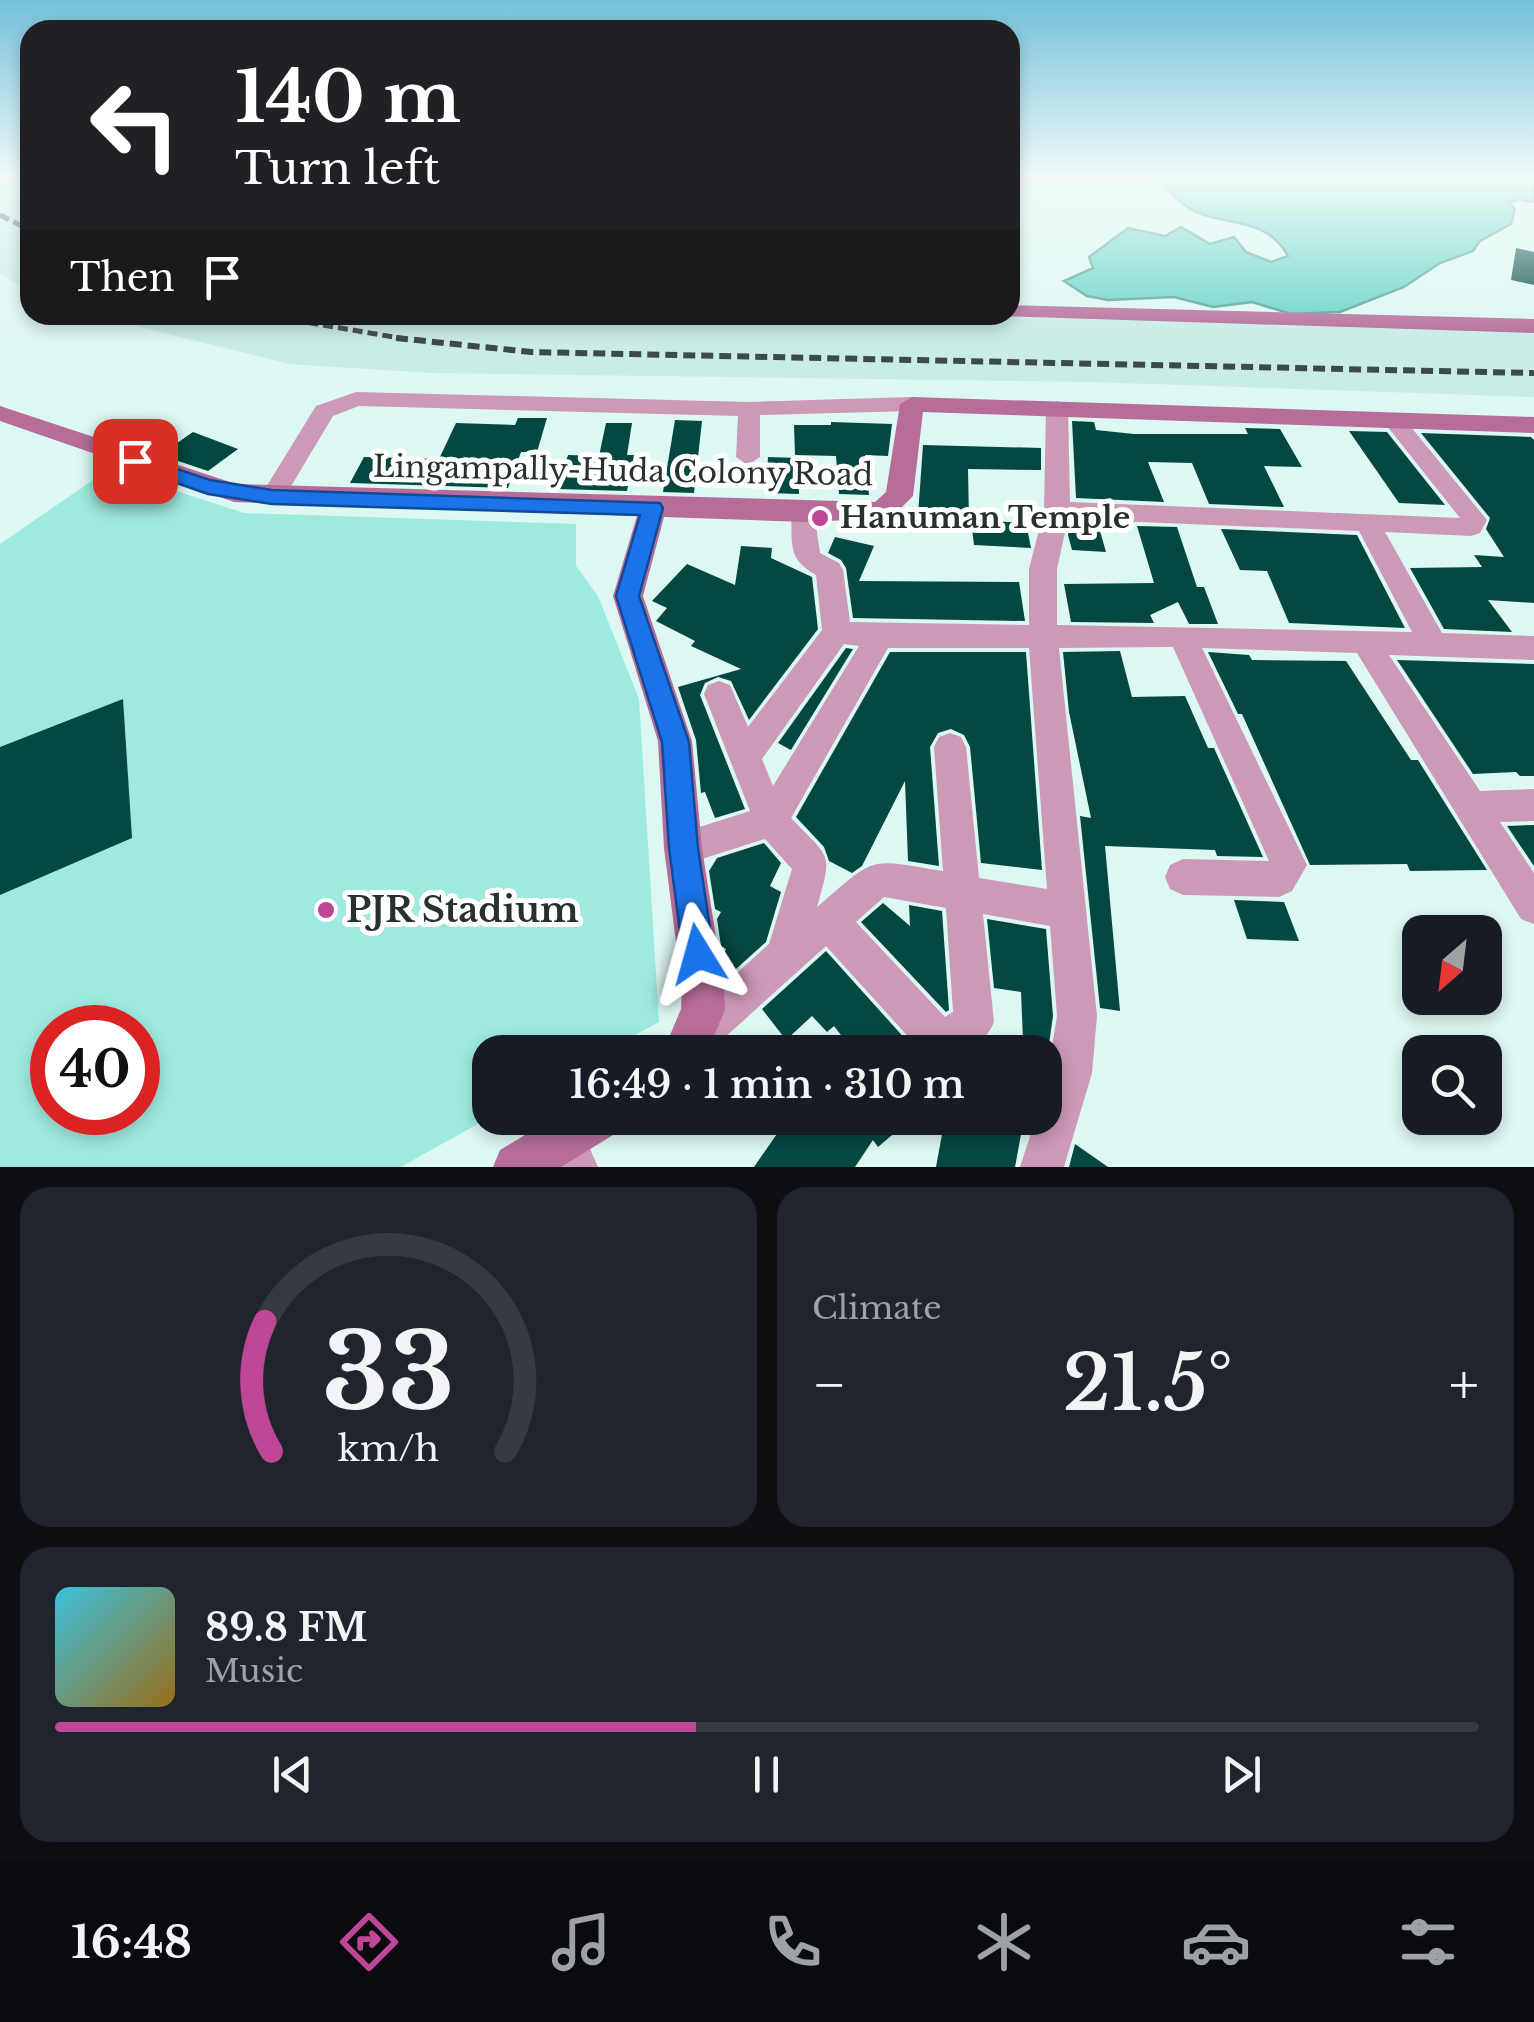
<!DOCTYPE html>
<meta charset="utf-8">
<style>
:root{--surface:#171b24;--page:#20242c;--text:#f1f3f6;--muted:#9ea1a6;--line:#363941;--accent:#bf4597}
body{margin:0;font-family:"Libre Baskerville",serif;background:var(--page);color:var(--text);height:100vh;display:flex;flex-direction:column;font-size:38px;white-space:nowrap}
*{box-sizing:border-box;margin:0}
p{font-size:32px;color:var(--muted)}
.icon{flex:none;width:55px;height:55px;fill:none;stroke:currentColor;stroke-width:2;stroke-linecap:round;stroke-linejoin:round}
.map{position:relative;height:1167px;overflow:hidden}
.panel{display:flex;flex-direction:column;gap:20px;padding:20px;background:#0d0f14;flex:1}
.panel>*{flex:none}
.banner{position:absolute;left:20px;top:20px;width:1000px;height:305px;border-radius:30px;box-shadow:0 5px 15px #0003;background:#202124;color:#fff;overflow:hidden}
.needle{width:65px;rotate:208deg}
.controls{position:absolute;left:1402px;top:915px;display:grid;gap:20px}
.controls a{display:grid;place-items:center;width:100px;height:100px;border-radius:20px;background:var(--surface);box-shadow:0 5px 15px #0003;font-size:50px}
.speed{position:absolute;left:30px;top:1005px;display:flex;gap:20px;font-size:50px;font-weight:700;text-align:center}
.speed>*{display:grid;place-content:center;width:130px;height:130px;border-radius:50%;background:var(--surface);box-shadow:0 5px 15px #0003;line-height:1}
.speed .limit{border:15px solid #d22;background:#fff;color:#111}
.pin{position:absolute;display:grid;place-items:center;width:85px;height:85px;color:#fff;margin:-42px;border-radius:20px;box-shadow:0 5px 15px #0006}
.me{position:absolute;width:110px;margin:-55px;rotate:352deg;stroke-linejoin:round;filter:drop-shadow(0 0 8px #0008)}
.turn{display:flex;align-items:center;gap:35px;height:210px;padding:0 50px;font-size:45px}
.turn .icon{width:130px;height:130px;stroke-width:2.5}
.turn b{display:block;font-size:70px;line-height:85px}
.then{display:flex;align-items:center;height:95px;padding:0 50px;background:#0003;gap:20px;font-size:38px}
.big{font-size:75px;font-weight:600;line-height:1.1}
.panel .card{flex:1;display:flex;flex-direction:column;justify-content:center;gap:15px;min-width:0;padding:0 35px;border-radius:30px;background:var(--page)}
.panel .dial{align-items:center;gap:0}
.dial svg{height:260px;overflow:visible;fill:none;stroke:var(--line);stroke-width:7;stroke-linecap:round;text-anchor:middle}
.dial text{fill:var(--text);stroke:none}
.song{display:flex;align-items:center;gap:30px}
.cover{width:120px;height:120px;border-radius:15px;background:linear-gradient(135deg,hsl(190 70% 55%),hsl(40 70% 35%))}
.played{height:10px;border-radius:5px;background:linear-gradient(90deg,var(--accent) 45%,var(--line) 45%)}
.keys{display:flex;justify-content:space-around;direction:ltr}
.heat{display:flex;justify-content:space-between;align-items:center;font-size:55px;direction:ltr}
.panel .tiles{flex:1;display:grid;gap:20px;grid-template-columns:1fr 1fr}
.card:last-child{grid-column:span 2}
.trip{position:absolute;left:472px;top:1035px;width:590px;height:100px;border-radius:30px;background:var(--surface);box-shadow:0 5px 15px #0003;font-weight:600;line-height:100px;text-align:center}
.dock{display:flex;height:160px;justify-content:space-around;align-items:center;background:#090b0e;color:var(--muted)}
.dock .icon{width:70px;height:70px}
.dock .selected{color:var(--accent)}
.dock b{font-size:45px;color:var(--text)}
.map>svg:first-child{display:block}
.built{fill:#c9ece6}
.green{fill:#9eeadf;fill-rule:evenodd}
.water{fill:#67d3c6;stroke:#54a299;stroke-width:2.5}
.building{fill:#054741}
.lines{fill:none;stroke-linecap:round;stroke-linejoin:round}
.street{fill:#cc99b7;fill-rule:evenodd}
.secondary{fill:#b76d9a;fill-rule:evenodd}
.rail-far1{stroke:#3e4a48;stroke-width:5;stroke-dasharray:10 5;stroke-linecap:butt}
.rail{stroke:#3e4a48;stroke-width:6;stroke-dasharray:12 6;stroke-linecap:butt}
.route{fill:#1a73e8;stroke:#114b97;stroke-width:2.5}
.poi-dot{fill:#bf4597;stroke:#fff;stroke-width:4}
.labels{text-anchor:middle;stroke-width:10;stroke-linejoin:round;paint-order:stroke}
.street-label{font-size:30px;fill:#27312f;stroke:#fff}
.poi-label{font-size:30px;font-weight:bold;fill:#27312f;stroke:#fff;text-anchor:start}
.near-poi-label{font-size:35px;font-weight:bold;fill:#27312f;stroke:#fff;text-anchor:start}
</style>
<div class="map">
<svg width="1534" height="1167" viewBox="0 0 1534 1167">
<rect width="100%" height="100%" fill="#ddf7f2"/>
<!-- built -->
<g class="built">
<path d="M0,179H30V291L0,274Z"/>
<path d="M91,315H1002L1534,332V397L1093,382L431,373L289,364Z"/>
</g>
<!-- green -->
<path class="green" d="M109,469L244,513L576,524V566L598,596L639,699L659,1022L604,1052H490V1117L401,1167H0V544ZM52,1028H138V1112H52Z"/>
<!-- water -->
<path class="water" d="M1140,179H1534V202L1518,199L1509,203L1515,209L1511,224L1480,241L1473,251L1440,263L1404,287L1340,312L1291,314L1252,302L1213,307L1174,297L1108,300L1087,296L1064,281L1093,268L1089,257L1128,228L1165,236L1181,227L1210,244L1234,237L1246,252L1271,262L1288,256C1263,211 1217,230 1183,204C1175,199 1167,188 1161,181Z"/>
<!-- building -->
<g class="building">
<path d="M1516,248L1534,252V285L1511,280Z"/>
<path d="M518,418H547L537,452H521L508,488L350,483L364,457L439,459L456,423L515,425Z"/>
<path d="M675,420L702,421L694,493L663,492Z"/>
<path d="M1072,421L1094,422L1096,430L1134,434H1248L1245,428L1280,429L1302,467L1264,466L1284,507L1209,504L1192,463L1148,462L1164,502L1076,498Z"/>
<path d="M831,422L892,424L888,456L865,455L869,495L839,494L836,456L795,455L794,425H831Z"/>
<path d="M606,423H632L627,455H634L627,491L557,489L568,455L599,456Z"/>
<path d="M1349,431L1387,432L1445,505L1399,503Z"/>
<path d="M193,432L238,449L208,471L160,455Z"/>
<path d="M1421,433L1531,437L1534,440V603L1488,600L1512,632L1444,629L1410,568L1482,567L1474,555L1504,557L1486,529L1490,518Z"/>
<path d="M923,445L1041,448V470L968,469L969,520L918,515Z"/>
<path d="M768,457L799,458V494L766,493Z"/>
<path d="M971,520L1026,523L1031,548L974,545Z"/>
<path d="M1071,523L1098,524L1106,552L1072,550L1068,535Z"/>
<path d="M1137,526L1177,527L1197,587H1204L1218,624H1189L1178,602L1150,615L1154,623L1071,622L1064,584L1154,583Z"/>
<path d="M1221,529L1357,535L1405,628L1289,623L1267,571L1240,570Z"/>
<path d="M835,537L874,546L859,581L1019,582L1025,621L853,618L846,568L841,560L828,553Z"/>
<path d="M741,546L772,548L771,558L812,577L818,629L749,720L731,681L718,677L705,683L700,695L745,809L715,818L705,792L701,793L696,740L678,687L741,669L691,646L695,641L656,621L667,608L652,601L687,564L735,585Z"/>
<path d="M846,648L853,649L791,750L778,743Z"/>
<path d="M1120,651L1132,697L1185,696L1208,748H1214L1263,857L1217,856L1215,850L1105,846L1120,1011L1100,1008L1080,816L1091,818L1069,712L1063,652Z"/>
<path d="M890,652H1026L1042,870L981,863L970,747L964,735L951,729L938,733L930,747L939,866L908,861L905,781L862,866L852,873L829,861L824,847L796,817Z"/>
<path d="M1208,652L1249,655L1252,660L1346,661L1411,760H1418L1487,870L1410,871L1407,864L1310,865L1242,714H1238Z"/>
<path d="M1397,660L1534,664V776H1520L1516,772L1473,774Z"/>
<path d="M123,699L132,838L0,895V747Z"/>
<path d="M1534,825V866L1507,826Z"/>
<path d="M764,843L781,863L770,886L781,892L766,942L726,978L723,956L726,949L721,946L717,919L721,912L715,909L709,871L717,858Z"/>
<path d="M1234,900L1284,902L1299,941L1247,939Z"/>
<path d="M883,903L910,926L909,905L942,911L949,1010L946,1012L861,922Z"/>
<path d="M987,919L1046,929L1053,1016L1049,1044L1023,1040L1021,992L994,988Z"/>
<path d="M826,951L917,1052H854L834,1026L827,1032L812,1016L786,1040L762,1009Z"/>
<path d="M788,1118H912L878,1147L873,1140L855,1167H754Z"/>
<path d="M945,1118H1024L1015,1167H936Z"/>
<path d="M1075,1144L1108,1167H1069Z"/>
</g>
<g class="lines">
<!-- street -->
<g class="street">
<path d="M356,392L749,402L912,397L923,404L912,411L760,415V457L748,465L736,457L738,416L359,406L333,416L281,503H263L260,497L316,406Z"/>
<path d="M1057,401L1068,408L1070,502L1460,518L1383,421L1386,416H1402L1487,520L1480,533L1471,536L1385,532L1442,633L1534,636V660L1389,655L1480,791L1534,789V821L1500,822L1534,873V924L1521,919L1357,653L1202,648L1307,865L1292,891L1279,897L1183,895L1170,889L1165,877L1170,865L1183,859L1269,861L1173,647L1059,648L1097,1016L1092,1073L1064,1167H1020L1036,1118H1045V1089L1057,1016L1050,926L983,914L994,1022C981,1054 953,1052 922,1052L826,946L713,1048L703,1052L685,1048L679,1034L685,1020L769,944L792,869L765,839L683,865L671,860L665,848L671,836L750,811L704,694L708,685L719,681L730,685L748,727L822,630L816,575C786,558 793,544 791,512L795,506H813L820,553L839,563L843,570L850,622L1029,625V569L1044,510L1046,408ZM1068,519L1359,531L1412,632L1057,625V569ZM844,644L859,646L773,786L762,759ZM888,648H1029L1047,889L979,878L966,747L961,737L950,733L939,737L934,747L943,871C865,858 877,856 817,907C833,851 831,860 791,818ZM884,897L946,908L953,1012L945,1017L856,922Z"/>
<path d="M565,1118L579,1124L598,1167H554L542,1139L549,1124Z"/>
</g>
<!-- secondary -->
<g class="secondary">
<path d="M1010,305L1534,319V333L1002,316L1010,315Z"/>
<path d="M912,397L1534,417V433L923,412L913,496L891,518L804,522L664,517L643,596L692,741L702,848L724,989L725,1010L707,1052H663L681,1009L682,989L664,848L658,741L613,596L637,516L234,502L0,421V406L236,484L875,502L886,492L900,404Z"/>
<path d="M553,1118H619L613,1135L561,1167H493L500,1150Z"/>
</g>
<!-- rail-far1 -->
<g class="rail-far1">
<path d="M0,215L30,230"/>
<path d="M264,315L411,340"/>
</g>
<!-- rail -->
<path class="rail" d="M396,338L531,352L1534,373"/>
</g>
<!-- sky -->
<linearGradient id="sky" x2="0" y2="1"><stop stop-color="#74c0da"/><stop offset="0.52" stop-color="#f0fbf9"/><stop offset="1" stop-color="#f0fbf9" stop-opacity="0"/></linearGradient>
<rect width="1534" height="342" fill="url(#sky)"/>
<!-- route -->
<path class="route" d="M135,455L210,480L272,490L660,503L663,508L639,596L689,742L698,848L714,954L710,965L698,969L687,965L683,954L669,848L662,742L616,596L640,515L272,504L208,494L128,466V457Z"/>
<!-- markers -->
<g class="poi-dot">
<circle cx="820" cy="518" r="10"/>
<circle cx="326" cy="910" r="10"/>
</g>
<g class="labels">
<!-- street labels -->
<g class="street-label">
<text transform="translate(623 471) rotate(1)" y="10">Lingampally-Huda Colony Road</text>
</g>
<!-- poi labels -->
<g class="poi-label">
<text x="840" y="528">Hanuman Temple</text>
</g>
<!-- near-poi labels -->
<g class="near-poi-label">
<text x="346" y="922">PJR Stadium</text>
</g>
</g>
</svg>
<div class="controls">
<a><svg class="needle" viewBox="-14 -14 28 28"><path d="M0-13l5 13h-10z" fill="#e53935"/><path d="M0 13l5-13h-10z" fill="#9ea1a6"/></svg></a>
<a><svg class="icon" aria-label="search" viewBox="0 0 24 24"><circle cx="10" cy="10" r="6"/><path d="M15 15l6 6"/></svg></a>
</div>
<div class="speed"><div class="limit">40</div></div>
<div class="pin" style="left:135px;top:461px;background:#d93025"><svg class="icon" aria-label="arrive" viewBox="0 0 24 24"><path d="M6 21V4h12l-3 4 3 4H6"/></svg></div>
<svg class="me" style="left:698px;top:954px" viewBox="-20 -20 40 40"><path d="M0-17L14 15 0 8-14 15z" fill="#1a73e8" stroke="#fff" stroke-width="4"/></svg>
<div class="trip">16:49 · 1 min · 310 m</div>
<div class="banner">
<div class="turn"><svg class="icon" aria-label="left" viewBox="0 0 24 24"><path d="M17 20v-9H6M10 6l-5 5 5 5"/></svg><div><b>140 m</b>Turn left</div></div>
<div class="then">Then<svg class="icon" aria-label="arrive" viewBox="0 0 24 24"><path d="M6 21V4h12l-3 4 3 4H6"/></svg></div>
</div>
</div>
<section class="panel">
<div class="tiles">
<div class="card dial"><svg viewBox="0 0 100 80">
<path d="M14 69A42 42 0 1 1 86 69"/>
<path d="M14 69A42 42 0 0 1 12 29" stroke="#bf4597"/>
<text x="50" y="56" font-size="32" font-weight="700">33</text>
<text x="50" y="72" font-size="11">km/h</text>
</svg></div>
<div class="card"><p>Climate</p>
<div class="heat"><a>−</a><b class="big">21.5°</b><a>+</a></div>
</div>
<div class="card">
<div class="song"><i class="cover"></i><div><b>89.8 FM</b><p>Music</p></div></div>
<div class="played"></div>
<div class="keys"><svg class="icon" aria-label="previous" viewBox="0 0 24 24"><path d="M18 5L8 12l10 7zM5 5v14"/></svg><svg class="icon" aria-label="pause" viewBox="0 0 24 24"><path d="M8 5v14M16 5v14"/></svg><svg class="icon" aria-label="next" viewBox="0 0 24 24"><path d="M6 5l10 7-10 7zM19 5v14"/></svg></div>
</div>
</div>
</section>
<nav class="dock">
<b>16:48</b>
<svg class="icon selected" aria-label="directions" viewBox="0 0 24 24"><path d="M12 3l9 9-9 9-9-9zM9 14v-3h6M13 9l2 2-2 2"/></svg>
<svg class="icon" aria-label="music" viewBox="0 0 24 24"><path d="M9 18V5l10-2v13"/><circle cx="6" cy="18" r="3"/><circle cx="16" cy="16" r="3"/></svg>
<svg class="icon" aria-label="phone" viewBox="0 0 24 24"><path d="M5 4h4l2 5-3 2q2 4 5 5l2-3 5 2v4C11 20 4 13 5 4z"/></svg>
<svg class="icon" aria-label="climate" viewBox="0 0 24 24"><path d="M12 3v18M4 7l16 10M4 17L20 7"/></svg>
<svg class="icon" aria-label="car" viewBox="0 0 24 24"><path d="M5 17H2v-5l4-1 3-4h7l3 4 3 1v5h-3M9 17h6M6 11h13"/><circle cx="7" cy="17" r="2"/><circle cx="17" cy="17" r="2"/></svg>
<svg class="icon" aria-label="filters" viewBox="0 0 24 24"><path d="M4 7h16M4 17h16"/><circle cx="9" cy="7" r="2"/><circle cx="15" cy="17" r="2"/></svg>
</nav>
